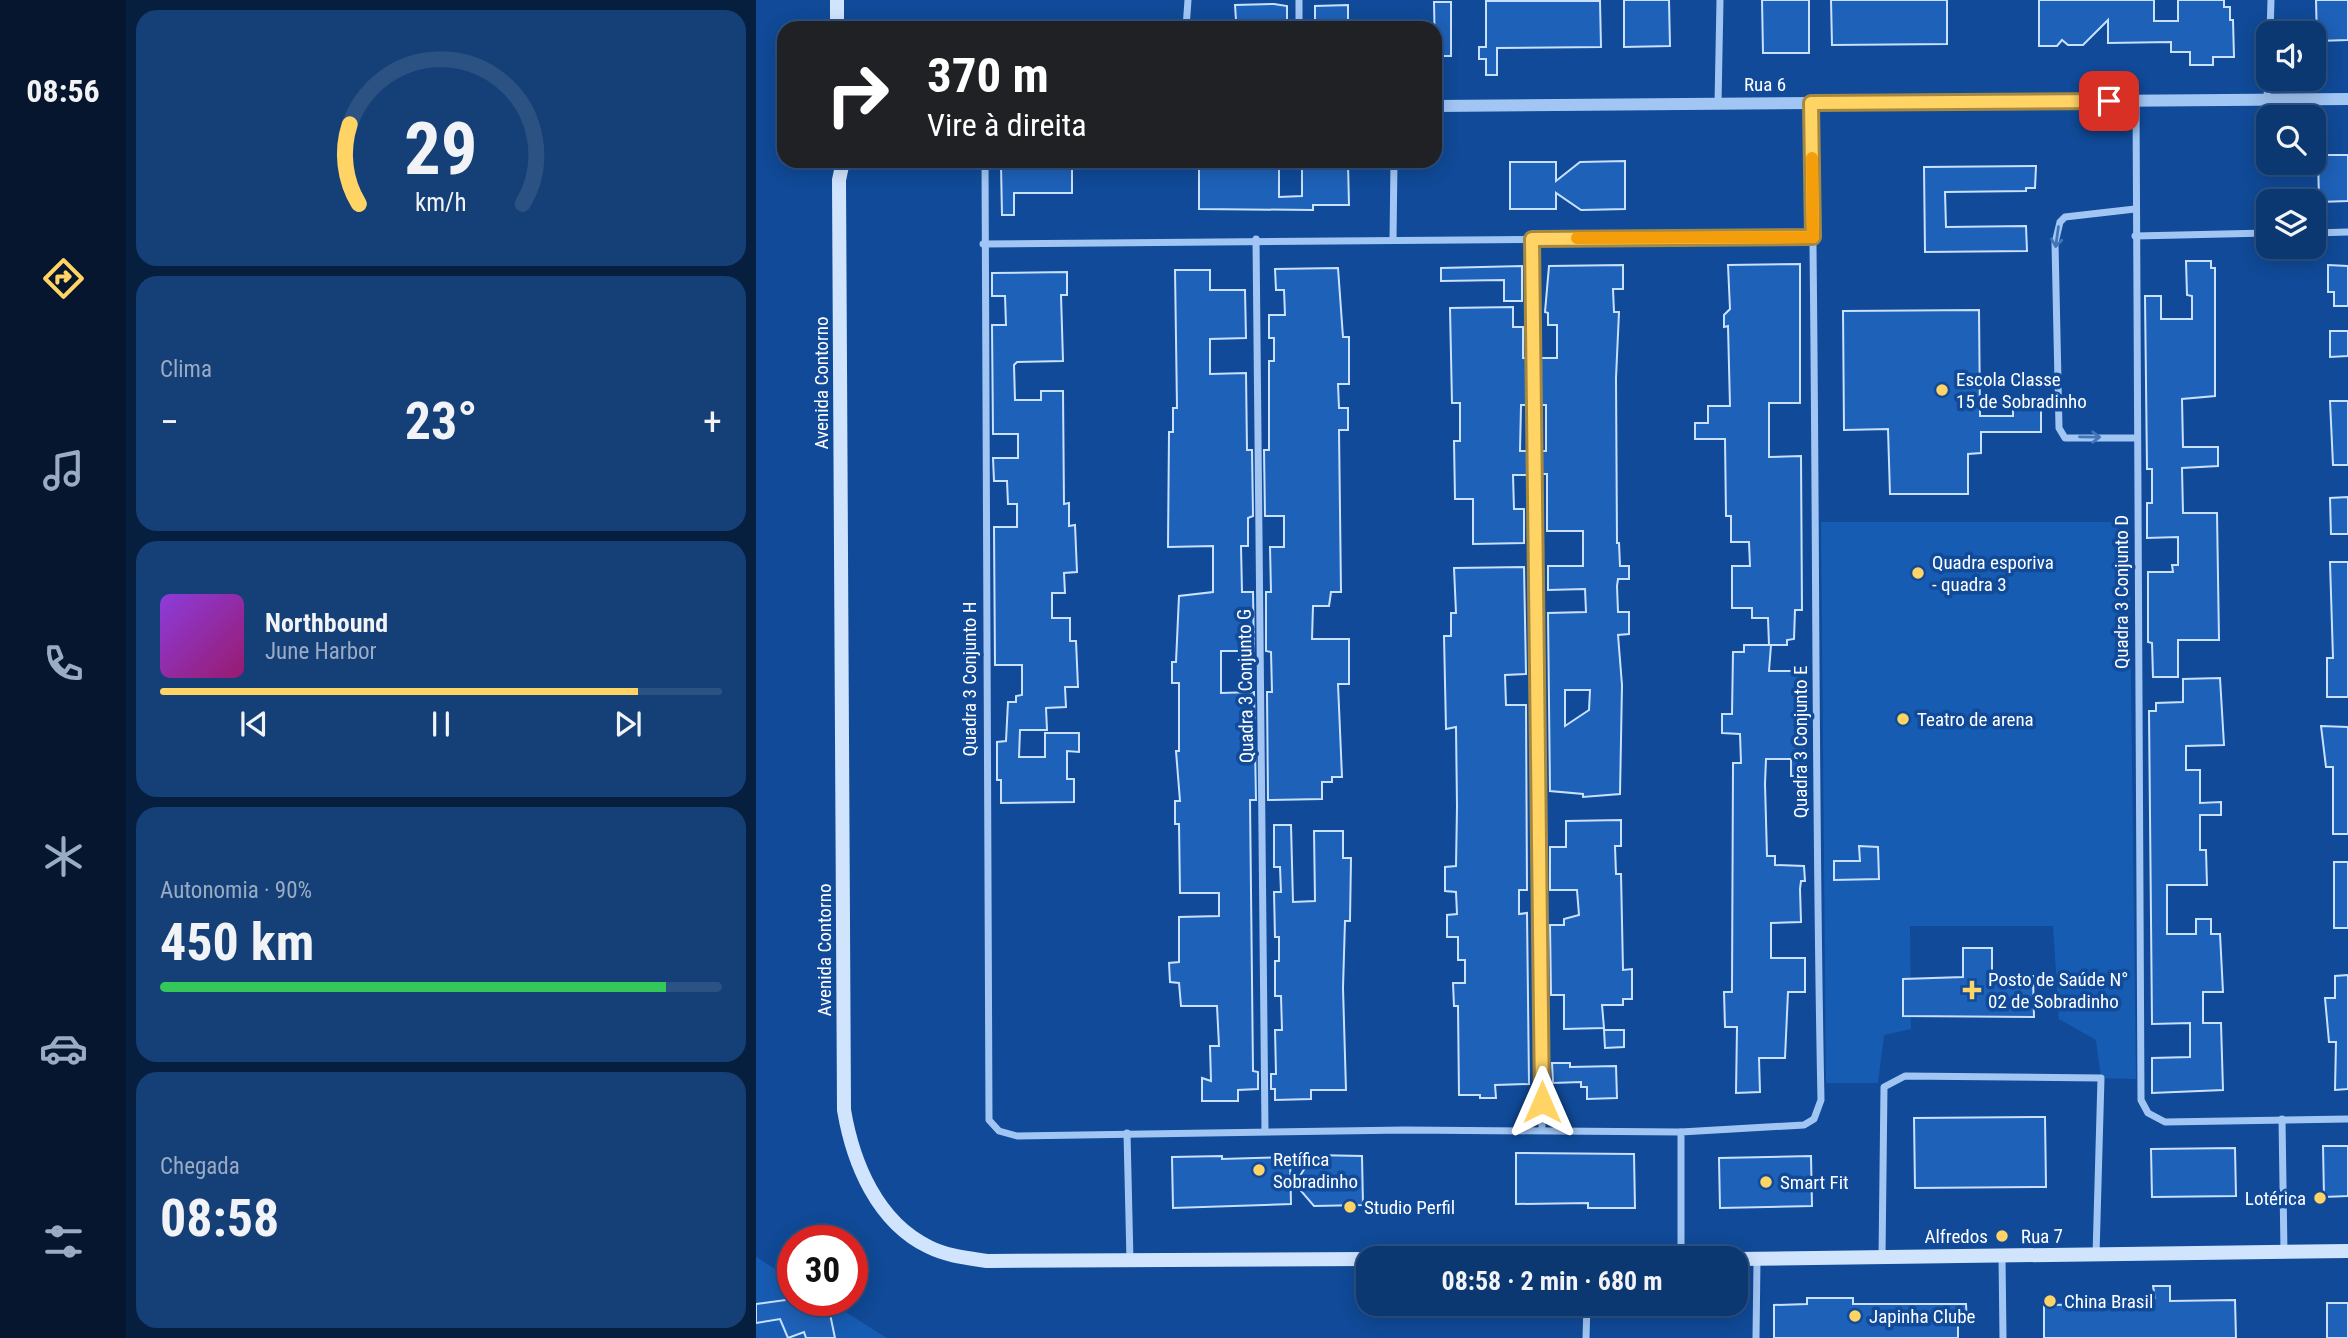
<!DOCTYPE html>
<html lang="pt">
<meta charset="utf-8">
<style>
:root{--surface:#0c3872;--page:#153f77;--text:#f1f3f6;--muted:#9aacc4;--line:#2c5284;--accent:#ffd364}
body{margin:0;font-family:"Roboto Condensed",sans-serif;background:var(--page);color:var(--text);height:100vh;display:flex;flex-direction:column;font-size:26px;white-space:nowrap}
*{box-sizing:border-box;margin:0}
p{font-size:23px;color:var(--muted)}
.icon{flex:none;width:38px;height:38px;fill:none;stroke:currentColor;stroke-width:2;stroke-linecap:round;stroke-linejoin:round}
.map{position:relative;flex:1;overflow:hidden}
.drawer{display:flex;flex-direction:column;gap:10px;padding:10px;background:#071f3f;width:630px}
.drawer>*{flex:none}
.hud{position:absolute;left:21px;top:21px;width:665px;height:147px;border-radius:21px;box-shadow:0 4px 18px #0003,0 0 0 2px var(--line);background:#202124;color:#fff;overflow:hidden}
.fabs{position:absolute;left:1500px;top:21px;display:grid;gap:14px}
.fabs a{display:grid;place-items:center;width:70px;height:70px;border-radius:14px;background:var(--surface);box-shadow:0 4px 18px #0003,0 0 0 2px var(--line);font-size:35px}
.speed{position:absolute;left:21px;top:1225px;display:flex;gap:14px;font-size:35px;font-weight:700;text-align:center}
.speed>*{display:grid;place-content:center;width:91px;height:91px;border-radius:50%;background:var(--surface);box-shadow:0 4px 18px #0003,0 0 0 2px var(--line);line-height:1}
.speed .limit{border:10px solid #d22;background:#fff;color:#111}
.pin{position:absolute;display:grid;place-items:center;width:60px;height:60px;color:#fff;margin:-30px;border-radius:14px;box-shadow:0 4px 10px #0006}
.me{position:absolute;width:77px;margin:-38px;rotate:0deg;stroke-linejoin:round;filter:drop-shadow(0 0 5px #0008)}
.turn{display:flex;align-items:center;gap:24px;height:147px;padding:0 35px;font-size:32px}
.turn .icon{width:91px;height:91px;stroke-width:2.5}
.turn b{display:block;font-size:49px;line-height:60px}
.big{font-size:52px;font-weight:700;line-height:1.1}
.drawer .widget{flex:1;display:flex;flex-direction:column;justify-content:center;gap:10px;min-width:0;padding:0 24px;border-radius:21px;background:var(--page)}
.drawer .dial{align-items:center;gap:0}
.dial svg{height:182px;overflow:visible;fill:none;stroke:var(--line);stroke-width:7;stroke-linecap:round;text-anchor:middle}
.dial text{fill:var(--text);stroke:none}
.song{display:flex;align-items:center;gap:21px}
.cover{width:84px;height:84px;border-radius:10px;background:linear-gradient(135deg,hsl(270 70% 55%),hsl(320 70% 35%))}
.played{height:7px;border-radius:4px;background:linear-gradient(90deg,var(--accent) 85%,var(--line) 85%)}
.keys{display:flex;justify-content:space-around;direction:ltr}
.heat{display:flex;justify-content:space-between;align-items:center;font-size:38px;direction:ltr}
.charge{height:10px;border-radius:5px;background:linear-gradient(90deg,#34c759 90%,var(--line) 0)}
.trip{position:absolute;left:600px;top:1246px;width:392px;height:70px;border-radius:21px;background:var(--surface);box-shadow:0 4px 18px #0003,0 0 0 2px var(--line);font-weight:700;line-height:70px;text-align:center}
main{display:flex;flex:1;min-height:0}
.tab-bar{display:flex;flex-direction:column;width:126px;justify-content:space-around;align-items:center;background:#05162e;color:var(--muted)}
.tab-bar .icon{width:49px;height:49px}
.tab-bar .active{color:var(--accent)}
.tab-bar b{font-size:32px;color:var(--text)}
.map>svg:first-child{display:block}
.green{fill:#175cb3}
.building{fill:#1e61b8;stroke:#c9e1fe;stroke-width:2;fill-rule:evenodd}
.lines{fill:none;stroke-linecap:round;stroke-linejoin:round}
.minor{stroke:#a1c6f4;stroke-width:7}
.tertiary{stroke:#a1c6f4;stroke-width:12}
.secondary{stroke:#d1e4fd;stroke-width:14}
.oneway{stroke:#4375b8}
.route-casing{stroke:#a68941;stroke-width:18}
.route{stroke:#ffd364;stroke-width:12}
.slow{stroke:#f59e0b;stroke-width:12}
.poi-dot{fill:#ffd364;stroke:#104a98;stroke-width:2.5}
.labels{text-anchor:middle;stroke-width:7;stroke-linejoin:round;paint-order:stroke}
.street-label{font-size:19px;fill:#fff;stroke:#104a98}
.poi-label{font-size:19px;fill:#fff;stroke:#104a98;text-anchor:start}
</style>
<main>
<nav class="tab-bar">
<b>08:56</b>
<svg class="icon active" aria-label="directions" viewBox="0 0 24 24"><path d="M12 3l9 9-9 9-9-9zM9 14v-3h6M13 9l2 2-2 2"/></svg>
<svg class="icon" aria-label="music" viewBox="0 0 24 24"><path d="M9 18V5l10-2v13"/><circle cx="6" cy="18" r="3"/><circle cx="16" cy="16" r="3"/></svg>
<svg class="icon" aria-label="phone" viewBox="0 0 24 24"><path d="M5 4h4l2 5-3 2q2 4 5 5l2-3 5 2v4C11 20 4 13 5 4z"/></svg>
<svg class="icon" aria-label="climate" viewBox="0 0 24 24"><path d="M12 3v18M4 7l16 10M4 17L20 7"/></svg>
<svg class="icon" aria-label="car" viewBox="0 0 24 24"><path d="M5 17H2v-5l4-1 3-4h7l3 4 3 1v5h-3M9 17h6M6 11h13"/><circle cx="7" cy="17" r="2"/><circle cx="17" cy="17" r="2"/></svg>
<svg class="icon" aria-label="filters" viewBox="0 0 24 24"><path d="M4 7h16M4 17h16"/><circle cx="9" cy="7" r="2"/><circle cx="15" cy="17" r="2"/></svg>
</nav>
<section class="drawer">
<div class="widget dial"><svg viewBox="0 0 100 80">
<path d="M14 69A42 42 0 1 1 86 69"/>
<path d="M14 69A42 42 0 0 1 10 34" stroke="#ffd364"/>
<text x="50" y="56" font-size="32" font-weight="700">29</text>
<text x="50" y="72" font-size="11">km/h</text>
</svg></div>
<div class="widget"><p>Clima</p>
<div class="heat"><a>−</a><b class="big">23°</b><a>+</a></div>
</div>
<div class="widget">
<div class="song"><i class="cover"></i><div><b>Northbound</b><p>June Harbor</p></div></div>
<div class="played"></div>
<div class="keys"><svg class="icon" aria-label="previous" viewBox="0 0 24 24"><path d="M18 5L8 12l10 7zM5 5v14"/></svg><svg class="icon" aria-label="pause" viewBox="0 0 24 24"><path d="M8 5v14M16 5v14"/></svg><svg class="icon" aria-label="next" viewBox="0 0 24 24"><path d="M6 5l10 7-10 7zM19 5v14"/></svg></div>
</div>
<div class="widget"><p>Autonomia · 90%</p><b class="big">450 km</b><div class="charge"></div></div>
<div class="widget"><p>Chegada</p><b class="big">08:58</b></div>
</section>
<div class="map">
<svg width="1592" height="1338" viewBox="0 0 1592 1338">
<rect width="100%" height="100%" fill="#104a98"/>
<!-- green -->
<g class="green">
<path d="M1065,522H1373L1380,1079L1345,1078L1340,1040L1303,1019L1297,926H1154L1155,1029L1128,1035L1122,1083H1070Z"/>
<path d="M0,1257L37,1280V1300H70L131,1338H0Z"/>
</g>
<!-- building -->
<g class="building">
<path d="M868,0H913L914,46L868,47Z"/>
<path d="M1006,0H1053V53H1007Z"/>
<path d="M1075,0H1191V44L1076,45Z"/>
<path d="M1283,0H1398V21H1422V0H1468V7H1474V20H1477L1478,57H1457V65H1434V52H1415V42L1352,43V20L1327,45H1312L1306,40L1301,46H1283Z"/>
<path d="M1560,0H1592V40L1561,41Z"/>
<path d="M730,1H844L845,47L741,48V75H730V59H723V47H730Z"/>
<path d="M678,2H695V56H679Z"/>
<path d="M518,4L531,6V28H506V20H480L479,5Z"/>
<path d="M592,5V28H559V6Z"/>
<path d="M1562,155H1592V201L1563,202Z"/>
<path d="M869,161V209L825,210L800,193V209H754V162H800V181L824,162Z"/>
<path d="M316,164V193H258V215H246L245,165Z"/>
<path d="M523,164V197L546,196V165L592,164L593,205H557V210L443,209V165Z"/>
<path d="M1280,166L1279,188H1270V191L1189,192L1190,227L1270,226L1271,251L1169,252L1168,167Z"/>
<path d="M1430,261H1455V268H1459V396L1426,399L1427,447H1462V466L1426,468L1427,513H1461L1463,640H1422V677H1397L1396,643L1392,642V572H1417L1416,565H1422V537L1391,538V503H1396V469H1391L1389,296H1405V319H1436V296L1431,295Z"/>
<path d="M1044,264V403H1013V457L1045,456L1046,610H1039L1038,639L1031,640V645H1013L1012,618H996V608H976V566H994L993,542H975V516H970L969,439H939V423H952V406H974L972,326L968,327V315L974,309L972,265Z"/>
<path d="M867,265V289H857L858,312H863L860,378L861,543H863L864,566H873V579H862L861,586L862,612H873V634L862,635L866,685L864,794L827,797V794L794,791L792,613L830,612L829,589L792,590V566H827V531H791V474H785V451H790V405H784L783,358H801V325H792V313L789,312L793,266ZM809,690H834L833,710L809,726Z"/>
<path d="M1572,265L1592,266V306H1578V292H1572Z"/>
<path d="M766,266V301H748V280L685,281V268Z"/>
<path d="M582,268L587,337H593V384H582L583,408H592V430H583L585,592H575L573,606H557L556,639H593V684H582L586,777H576V782H566V799L512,800L511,692H516L515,652L510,651V592H515L514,547H528V516H509L508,450H513V361H518V338H513V315H529L528,290H520L519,269Z"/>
<path d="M419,270H454V290H489L490,338L454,339V374L490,373L491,450H496L497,516L492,518V546H485L486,592H497L498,651H465V693L498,692L500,800H494L497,1071L502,1072V1089L482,1090V1101H446V1078L455,1081L454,1046H463L461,1006H425L423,983L414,982L413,963L423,962V917L463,916V893H424L423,824H419V801H424L420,751H423V683H416V662H420L423,596L457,592V546L412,547L413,432H417V408H421Z"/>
<path d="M311,272V295H305L307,361L261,362L258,365L259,400H285V391H307L308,504L313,503V526L319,525L321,572L308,573L309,593H296V618H314V641H320L322,687H309L310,707L290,708L291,730H264L263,757H289V733H323V752L311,751V779H318V802L245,803V780H241V742L250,741L252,702H260V696L266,695V665H239L238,527H261V504H252L251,481H238L237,458H262V434H237L236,325H250L249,296H236V273Z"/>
<path d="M757,307V327H767V358H771L772,405H765L764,451H772L773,475H757L758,509H768V543L717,544V499H699L698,441H704V403H696L694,308Z"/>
<path d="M1223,310L1224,416H1257V408H1285V432H1225V453L1212,454V494H1134L1132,429L1088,430L1087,311Z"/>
<path d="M1574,331H1592V356L1574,357Z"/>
<path d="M1574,401H1592V465H1577Z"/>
<path d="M1592,497V534H1575L1574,498Z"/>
<path d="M1574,562H1592V697H1571V658H1577Z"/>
<path d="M768,567L770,674L749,675L750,705H770L771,890H763V914L771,913L773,1084L739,1085L740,1098H724V1095H703L702,1006H698L697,983H709V960H702V937H691V915L701,914L700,892L689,891V867L700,866L701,806L700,727L690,729L688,636H695V613H700L698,568Z"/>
<path d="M988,645H1015L1013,671H1047L1048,776H1035V759H1010L1009,784L1011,856H1019V865L1048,866L1049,881H1045L1044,889L1045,922L1015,923V958H1049V992H1032L1029,1058H1003L1004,1092L980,1093L981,1027H969L968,992H976L977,763H985L984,734L966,733V714H976L977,652H988Z"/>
<path d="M1464,678L1468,745L1430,746V770H1444V803L1465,802V815H1444V850H1450L1451,885H1411V934H1440V919H1455V934H1464L1467,992H1447V1023H1465L1467,1090L1396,1093V1058L1434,1057V1023L1396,1024L1393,711H1400V703L1427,702V679Z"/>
<path d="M1565,726L1592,727V834H1577V767H1570Z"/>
<path d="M865,820V846H859L860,874H865L867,970L876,969V999H867V1005H846L848,1028L808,1029V995H795L794,925H808V919L823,915L821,890H794V847H810V821Z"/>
<path d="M518,825H535L537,902L559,901L558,831H587V858H595L594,921H589L587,988L590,1090H555V1099L519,1100V1089H515V1074H520L519,1030H526L525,996H519V961H523V937H519L518,892H525L524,867H518Z"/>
<path d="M1103,846L1122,847L1123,879L1078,880V861H1104Z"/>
<rect x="1578" y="862" width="14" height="66"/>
<path d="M1207,948H1236V977L1277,976L1278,1017L1147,1016V979L1207,977Z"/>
<path d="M1592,975V1089L1579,1090L1580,1042H1573L1569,998H1579V976Z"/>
<path d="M848,1030H868V1047L849,1048Z"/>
<path d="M796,1063H814V1067L860,1066L861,1098L831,1099V1087H825V1082L797,1083Z"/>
<path d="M1289,1117L1290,1187L1159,1188L1158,1118Z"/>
<path d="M1567,1146H1592V1196L1568,1197Z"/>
<path d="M1479,1148L1480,1196L1396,1197L1395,1149Z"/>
<path d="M760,1153L878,1154L879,1208H832V1203L760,1204Z"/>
<path d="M557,1155L606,1156L607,1205L558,1206L539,1184Z"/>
<path d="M466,1156V1159L534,1157L535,1204L417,1208L416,1157Z"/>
<path d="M1055,1156L1056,1206L964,1208L963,1158Z"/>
<path d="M1397,1286H1414V1301L1479,1300L1480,1338H1288V1305L1363,1304V1298H1399Z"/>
<path d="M1051,1298H1097V1304H1210L1211,1322H1202V1338H1018V1305L1051,1304Z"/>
<path d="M37,1299L60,1300L63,1313L73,1309L79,1338H50L48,1332L32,1338L24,1319L0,1323V1304Z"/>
<rect x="1571" y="1303" width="21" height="35"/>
</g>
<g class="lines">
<!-- minor -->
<g class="minor">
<path d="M430,28L432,0"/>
<path d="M543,28V0"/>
<path d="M1514,33L1515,0"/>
<path d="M1511,100L1512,67"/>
<path d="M1380,101L1385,1100L1392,1113L1409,1122L1592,1119"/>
<path d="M962,104L964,0"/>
<path d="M229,161L233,1120L243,1131L261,1136L649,1130L925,1132"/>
<path d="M1379,209L1309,217L1304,222L1299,243L1303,428L1309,438H1380"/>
<path d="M1558,233L1592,232"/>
<path d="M1379,236L1512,233"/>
<path d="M500,239L509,1131"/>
<path d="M776,239L786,1129"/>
<path d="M637,240L638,161"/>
<path d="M227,244L1057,237"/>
<path d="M1526,1119L1528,1252"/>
<path d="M371,1133L374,1261"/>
<path d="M1246,1256L1247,1338"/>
<path d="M1126,1257L1128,1087L1149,1076L1345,1078L1340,1255"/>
<path d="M925,1258V1132L1048,1125L1058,1119L1065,1100C1058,768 1061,435 1055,103"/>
<path d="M830,1338L831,1304"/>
<path d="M1000,1338L1001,1260"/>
</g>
<!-- tertiary -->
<path class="tertiary" d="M679,106L1592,99"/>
<!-- secondary -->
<g class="secondary">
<path d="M81,0V28"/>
<path d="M87,161L83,180L88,1110C97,1163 121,1222 173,1247C191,1256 212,1258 231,1261L612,1259"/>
<path d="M661,1258H935"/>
<path d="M980,1259L1592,1251"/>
</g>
</g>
<!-- one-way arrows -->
<defs><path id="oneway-shaft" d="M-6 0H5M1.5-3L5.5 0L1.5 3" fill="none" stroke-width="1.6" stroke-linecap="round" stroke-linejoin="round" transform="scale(1.75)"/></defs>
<g class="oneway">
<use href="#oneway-shaft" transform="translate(1301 237) rotate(98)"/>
<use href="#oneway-shaft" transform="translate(1334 437) rotate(1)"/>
</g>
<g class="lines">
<!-- route casing -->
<g class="route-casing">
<path id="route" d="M786,1102L776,239L1057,237L1055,103L1353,101"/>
</g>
<!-- route -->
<use href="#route" class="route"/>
<!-- slow -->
<path class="slow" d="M821,238L1057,237L1056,158"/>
</g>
<!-- markers -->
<g class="poi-dot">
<circle cx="1186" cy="390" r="7"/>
<circle cx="1162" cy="573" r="7"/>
<circle cx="1147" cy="719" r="7"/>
<path d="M1212.5 979.5h7v7h7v7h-7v7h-7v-7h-7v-7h7z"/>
<circle cx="503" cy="1170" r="7"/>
<circle cx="1010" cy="1182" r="7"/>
<circle cx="1564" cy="1198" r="7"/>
<circle cx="594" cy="1207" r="7"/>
<circle cx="1246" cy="1236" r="7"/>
<circle cx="1294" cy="1301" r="7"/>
<circle cx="1099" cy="1316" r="7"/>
</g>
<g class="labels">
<!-- street labels -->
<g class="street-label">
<text x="1009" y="91">Rua 6</text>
<text transform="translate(65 383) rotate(-90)" y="7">Avenida Contorno</text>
<text transform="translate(1365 592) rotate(-90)" y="7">Quadra 3 Conjunto D</text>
<text transform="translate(213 679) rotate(-90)" y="7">Quadra 3 Conjunto H</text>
<text transform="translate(489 686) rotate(-91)" y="7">Quadra 3 Conjunto G</text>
<text transform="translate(1044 742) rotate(-90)" y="7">Quadra 3 Conjunto E</text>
<text transform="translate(68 950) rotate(-90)" y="7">Avenida Contorno</text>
<text transform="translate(1286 1236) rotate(-1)" y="7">Rua 7</text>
</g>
<!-- poi labels -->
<g class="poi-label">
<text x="1200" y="386">Escola Classe<tspan x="1200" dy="22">15 de Sobradinho</tspan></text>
<text x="1176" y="569">Quadra esporiva<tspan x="1176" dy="22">- quadra 3</tspan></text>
<text x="1161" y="726">Teatro de arena</text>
<text x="1232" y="986">Posto de Saúde N°<tspan x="1232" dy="22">02 de Sobradinho</tspan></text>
<text x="517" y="1166">Retífica<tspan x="517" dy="22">Sobradinho</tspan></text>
<text x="1024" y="1189">Smart Fit</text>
<text x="1550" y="1205" text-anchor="end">Lotérica</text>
<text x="608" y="1214">Studio Perfil</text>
<text x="1232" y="1243" text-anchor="end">Alfredos</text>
<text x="1308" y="1308">China Brasil</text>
<text x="1113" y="1323">Japinha Clube</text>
</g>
</g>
</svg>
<div class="fabs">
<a><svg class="icon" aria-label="sound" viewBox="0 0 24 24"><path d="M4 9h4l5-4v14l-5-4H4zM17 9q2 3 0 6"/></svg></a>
<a><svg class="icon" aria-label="search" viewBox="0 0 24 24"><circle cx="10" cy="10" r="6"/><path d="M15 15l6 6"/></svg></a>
<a><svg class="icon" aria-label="layers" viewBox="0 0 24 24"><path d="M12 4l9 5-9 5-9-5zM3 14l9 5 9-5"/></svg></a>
</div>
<div class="speed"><div class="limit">30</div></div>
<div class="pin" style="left:1353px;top:101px;background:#d93025"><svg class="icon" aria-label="arrive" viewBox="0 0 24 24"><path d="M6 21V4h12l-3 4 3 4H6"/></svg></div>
<svg class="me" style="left:786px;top:1102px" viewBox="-20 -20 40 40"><path d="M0-17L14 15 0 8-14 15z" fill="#ffd364" stroke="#fff" stroke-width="4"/></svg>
<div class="trip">08:58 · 2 min · 680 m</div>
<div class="hud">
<div class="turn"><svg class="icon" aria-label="right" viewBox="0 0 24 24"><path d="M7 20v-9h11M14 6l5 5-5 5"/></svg><div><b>370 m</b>Vire à direita</div></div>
</div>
</div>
</main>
